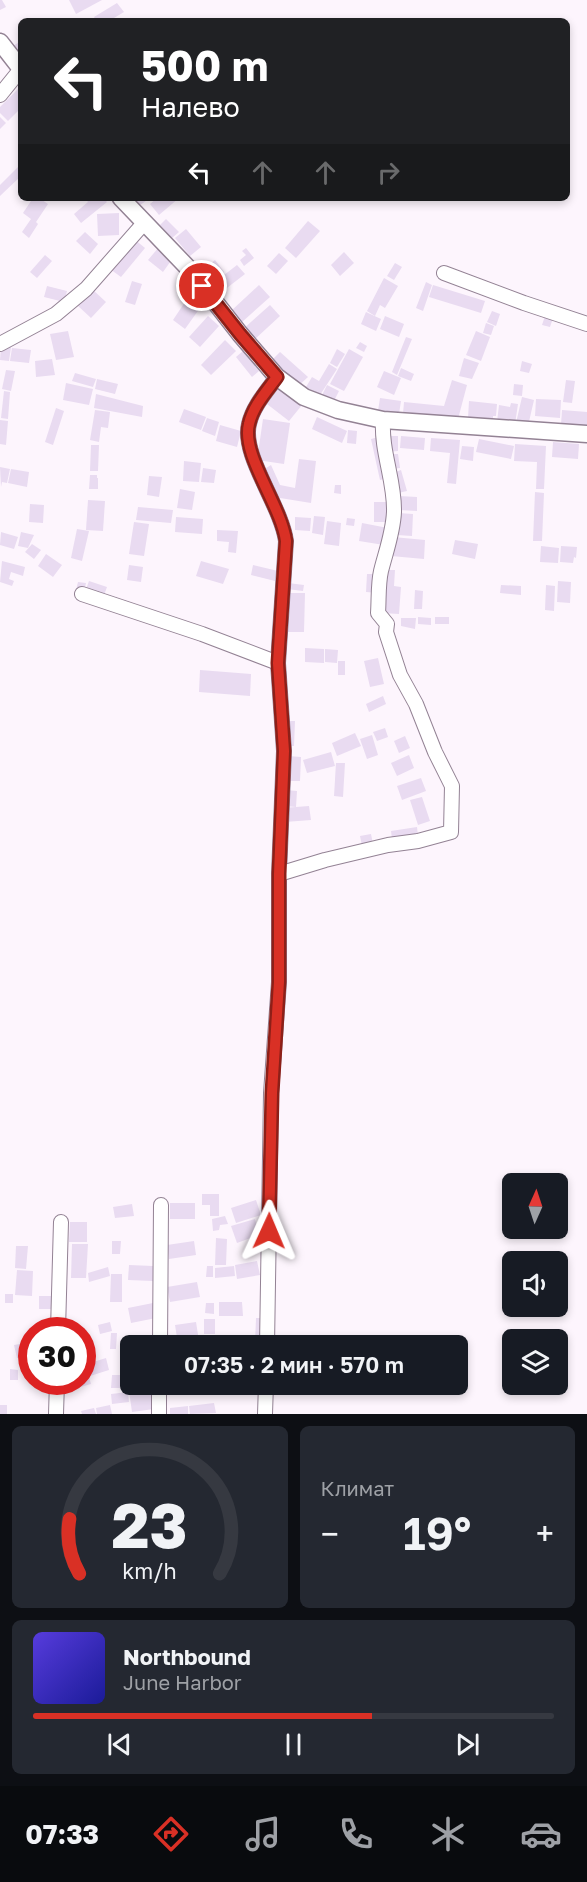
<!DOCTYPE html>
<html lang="ru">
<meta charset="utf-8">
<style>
:root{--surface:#171b24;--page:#242831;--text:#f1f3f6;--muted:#9ea1a6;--line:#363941;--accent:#d93025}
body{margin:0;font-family:"Golos Text",sans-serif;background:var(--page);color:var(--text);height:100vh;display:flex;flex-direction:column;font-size:22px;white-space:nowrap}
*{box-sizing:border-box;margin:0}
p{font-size:20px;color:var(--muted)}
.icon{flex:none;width:33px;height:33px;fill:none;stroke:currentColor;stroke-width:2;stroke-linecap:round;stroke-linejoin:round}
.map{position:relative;height:1414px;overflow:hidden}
.details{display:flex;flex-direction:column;gap:12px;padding:12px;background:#0d0f14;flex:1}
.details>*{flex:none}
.banner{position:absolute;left:18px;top:18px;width:552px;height:183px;border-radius:9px;box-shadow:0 3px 9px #0003;background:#202124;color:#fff;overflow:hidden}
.needle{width:39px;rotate:3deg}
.controls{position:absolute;left:502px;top:1173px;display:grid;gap:12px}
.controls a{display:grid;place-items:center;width:66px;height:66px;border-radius:9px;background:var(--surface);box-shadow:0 3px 9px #0003;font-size:30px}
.speed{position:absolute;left:18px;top:1317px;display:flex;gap:12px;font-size:30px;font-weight:700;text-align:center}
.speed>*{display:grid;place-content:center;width:78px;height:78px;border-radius:50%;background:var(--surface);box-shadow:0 3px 9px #0003;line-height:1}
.speed .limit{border:9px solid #d22;background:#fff;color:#111}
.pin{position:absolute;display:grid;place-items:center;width:51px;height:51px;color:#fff;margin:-26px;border:3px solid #fff;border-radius:50%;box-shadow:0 2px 6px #0007}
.me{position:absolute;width:66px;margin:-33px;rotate:1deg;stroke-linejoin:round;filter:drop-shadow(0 0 4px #0008)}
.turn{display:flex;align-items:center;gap:21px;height:126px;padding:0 24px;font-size:27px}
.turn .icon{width:78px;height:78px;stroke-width:2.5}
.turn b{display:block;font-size:42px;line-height:51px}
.lanes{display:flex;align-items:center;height:57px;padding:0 24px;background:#0003;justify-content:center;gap:30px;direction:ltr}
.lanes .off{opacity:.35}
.big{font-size:45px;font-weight:600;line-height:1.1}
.details .widget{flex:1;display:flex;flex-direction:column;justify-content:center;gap:9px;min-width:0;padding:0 21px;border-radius:9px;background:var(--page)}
.details .dial{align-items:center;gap:0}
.dial svg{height:156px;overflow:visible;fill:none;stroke:var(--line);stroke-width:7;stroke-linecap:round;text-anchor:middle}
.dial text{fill:var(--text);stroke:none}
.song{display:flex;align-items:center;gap:18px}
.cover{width:72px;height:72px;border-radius:9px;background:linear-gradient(135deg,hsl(250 70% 55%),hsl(240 70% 35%))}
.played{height:6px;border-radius:3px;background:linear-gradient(90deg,var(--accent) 65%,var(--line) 65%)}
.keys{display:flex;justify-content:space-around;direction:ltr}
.heat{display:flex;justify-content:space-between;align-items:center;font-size:33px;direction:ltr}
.details .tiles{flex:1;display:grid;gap:12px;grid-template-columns:1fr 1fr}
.widget:last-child{grid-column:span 2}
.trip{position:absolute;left:120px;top:1335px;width:348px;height:60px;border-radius:9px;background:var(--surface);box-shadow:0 3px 9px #0003;font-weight:600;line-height:60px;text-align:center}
.tab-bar{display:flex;height:96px;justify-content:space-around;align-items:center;background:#090b0e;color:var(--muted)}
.tab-bar .icon{width:42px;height:42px}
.tab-bar .active{color:var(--accent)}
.tab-bar b{font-size:27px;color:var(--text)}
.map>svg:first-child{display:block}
.building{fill:#e9dbf1}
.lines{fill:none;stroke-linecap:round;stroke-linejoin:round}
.minor-casing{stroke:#938294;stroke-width:16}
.tertiary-casing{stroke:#938294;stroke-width:19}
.minor{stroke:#fff;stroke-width:14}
.tertiary{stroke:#fff;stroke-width:16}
.route-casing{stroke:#8d1f18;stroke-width:15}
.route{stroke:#d93025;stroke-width:10}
</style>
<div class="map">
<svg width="587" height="1414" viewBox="0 0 587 1414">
<rect width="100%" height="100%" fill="#fdf5fd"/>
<!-- building -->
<g class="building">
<path d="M0,0H2L6,7L0,10Z"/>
<path d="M69,0H102L76,14Z"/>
<path d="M117,3L124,12L109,21H96L94,17Z"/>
<path d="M21,41V59L13,46Z"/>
<path d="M21,86V108L8,121L0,113V107Z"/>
<path d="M0,117L6,123L0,129Z"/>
<path d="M19,166L21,168V176L0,196V185Z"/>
<path d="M33,198H39L48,204L36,222L38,224L29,238L22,232L31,219L23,213Z"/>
<path d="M85,198H103L107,202L81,223L74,214L88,202Z"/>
<path d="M129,198H150L136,208Z"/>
<path d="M157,198H179L159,215L150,204Z"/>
<path d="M119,213V235L98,236L97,214Z"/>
<path d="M166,219L179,232L172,238L160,225Z"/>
<path d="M308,221L320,231L296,258L285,248Z"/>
<path d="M186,229L201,247L190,256L175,238Z"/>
<path d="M85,232L98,244L90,254L76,241Z"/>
<path d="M134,239L145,248L121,277L110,269Z"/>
<path d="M159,247L173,258L163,272L148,260Z"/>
<path d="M246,248L254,258L244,266L240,260L246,255L242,251Z"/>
<path d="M344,252L354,263L340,276L331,265Z"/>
<path d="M279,253L288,261L276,274L267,266Z"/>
<path d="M45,255L52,261L37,278L30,272Z"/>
<path d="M215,260L224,272L214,279L205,268Z"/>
<path d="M395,263L402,267L394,280L387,276Z"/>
<path d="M237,265L245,274L223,291L215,282Z"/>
<path d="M384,278L398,286L385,308L380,305L375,316L367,311Z"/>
<path d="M132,281L142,284L135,305L125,302Z"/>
<path d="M426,282L432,285L423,311L416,308Z"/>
<path d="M259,285L270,297L241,323L231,311Z"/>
<path d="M433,285L485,301L481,313L429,297Z"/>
<path d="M47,286L67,291L64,302L44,297Z"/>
<path d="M92,289L106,302L91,318L77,305Z"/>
<path d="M187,299L200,308L185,329L173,320Z"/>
<path d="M270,305L280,316L253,341L242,330Z"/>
<path d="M492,311L500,314L496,326L487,322Z"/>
<path d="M366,312L381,319L376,331L361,324Z"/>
<path d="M208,316L219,326L200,347L189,337Z"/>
<path d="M385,316L404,324L399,337L380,329Z"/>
<path d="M545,316L553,318L550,327L542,325Z"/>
<path d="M486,323L494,326L491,335L483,333Z"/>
<path d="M68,331L74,357L56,360L50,334Z"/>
<path d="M476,331L490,337L481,361L466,355Z"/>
<path d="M406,337L412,339L397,375L392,372Z"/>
<path d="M225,340L236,351L211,375L201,365Z"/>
<path d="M360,342L367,346L364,352L356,348Z"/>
<path d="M1,347H11L9,361L0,360Z"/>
<path d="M12,348L31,350L29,363L10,361Z"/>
<path d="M337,349L345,354L337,367L330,363Z"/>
<path d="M349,349L363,357L344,391L330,384Z"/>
<path d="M243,351L259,371L252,377L236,357Z"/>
<path d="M280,352L308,377L297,387L269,363Z"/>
<path d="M464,358L479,363L472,379L459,376Z"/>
<path d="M52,359L55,375L36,377L35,361Z"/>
<path d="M522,361L532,364L529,373L520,371Z"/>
<path d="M329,364L337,369L320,395L306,387L312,377L319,381Z"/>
<path d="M401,368L414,374L411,381L398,376Z"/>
<path d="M6,370L15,371L11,391L2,389Z"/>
<path d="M384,371L401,378L394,395L377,387Z"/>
<path d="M75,373L96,379L93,387L72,381Z"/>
<path d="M97,379L118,384L115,394L95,389Z"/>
<path d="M452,380L467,385L458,419L403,414L404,402L444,406Z"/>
<path d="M566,380L575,381L572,403L563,402Z"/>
<path d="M66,383L93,389L89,405L63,400Z"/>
<path d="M514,384L523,385L522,396L513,395Z"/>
<path d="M327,385L339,391L333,403L321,397Z"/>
<path d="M279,387L302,405L289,421L267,404Z"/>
<path d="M4,391L10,392L8,419L1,418Z"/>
<path d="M96,394L143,406L142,417L94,408Z"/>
<path d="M522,397L534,400L528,426L516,423Z"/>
<path d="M380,398L401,401L399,414L378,411Z"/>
<path d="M536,399L561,400L560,418L535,416Z"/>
<path d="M469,401L497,404L496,416H493V420L468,418Z"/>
<path d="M511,403L518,404L515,424L497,422L499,405L510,407Z"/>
<path d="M56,408L64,411L53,445L45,442Z"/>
<path d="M184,409L206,417L201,430L179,422Z"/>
<path d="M95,410L110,412L108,428L101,427L99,442L90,440Z"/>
<path d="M562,410L587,412V427L561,425Z"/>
<path d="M317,417L347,431L342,443L312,429Z"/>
<path d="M207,418L219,422L215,436L202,431Z"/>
<path d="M263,419L290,423L284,464L257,460Z"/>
<path d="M0,420L8,421L6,445L0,444Z"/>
<path d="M220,425L241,431L237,447L216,441Z"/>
<path d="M348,430L357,431L356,444L347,443Z"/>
<path d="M387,436H398V451L387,452Z"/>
<path d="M401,436L425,438L424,450L400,448Z"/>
<path d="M379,437L388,478L380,480L371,439Z"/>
<path d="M431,438L460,440L456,484L447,483L450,453L430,451Z"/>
<path d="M479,439L514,446L511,459L476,452Z"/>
<path d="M553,442L579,444L578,459L552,457Z"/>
<path d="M515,444L546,446L544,489H536L537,462L514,461Z"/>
<path d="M91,445H99L98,471H90Z"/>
<path d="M462,446L474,447L473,461L460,459Z"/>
<path d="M390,454H398L400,468L391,469Z"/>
<path d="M299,459L316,461L311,503L274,497L263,470L271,465L280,485L295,488Z"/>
<path d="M184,461L201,463L199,482L183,481Z"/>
<path d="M0,467L10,469L7,483L2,482L1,487Z"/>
<path d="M203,468L216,470L214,483L201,482Z"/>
<path d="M11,469L29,472L27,487L8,483Z"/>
<path d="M401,470L407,491L398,493L393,473Z"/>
<path d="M90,475H97V478H98V489H89Z"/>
<path d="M149,476L162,477L159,497L147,495Z"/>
<path d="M335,485H341V494L334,493Z"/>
<path d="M180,489L195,492L192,510L177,508Z"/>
<path d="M535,492L544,493L542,541H533Z"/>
<path d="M399,496L417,497V511L399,510Z"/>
<path d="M88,500L105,501L103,531L86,530Z"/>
<rect x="374" y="502" width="16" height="20"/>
<path d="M30,504L44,505L43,523L29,522Z"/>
<path d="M138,507L173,510L171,523L136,520Z"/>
<path d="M398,513L413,514L412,536L397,535Z"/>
<path d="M314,516L325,517L323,535L312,533Z"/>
<path d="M176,517L203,519L202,534L175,532Z"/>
<path d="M295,517L311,518L310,531L295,530Z"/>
<path d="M347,518L355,519L354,526L346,525Z"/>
<path d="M327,521L341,523L339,546L324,544Z"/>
<path d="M134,522L149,524L144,556L129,554Z"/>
<path d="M362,523L388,528L384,545L359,541Z"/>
<path d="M77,529L89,531L82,561L71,558Z"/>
<path d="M217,530L238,531L236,553L228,552L229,542L217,541Z"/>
<path d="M1,532L18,537L14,549L0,545Z"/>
<path d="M21,532L34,535L28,548L18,546Z"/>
<path d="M393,537L425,540L424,559L391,556Z"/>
<path d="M455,540L478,544L475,559L452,554Z"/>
<path d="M32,544L41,550L34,559L25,552Z"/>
<path d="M541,546L559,548L558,563L540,562Z"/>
<path d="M561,546L577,547L576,558L574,557L573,563L560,562Z"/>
<path d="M46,554L62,565L53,577L38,566Z"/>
<path d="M2,561L25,567L23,576L11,572L9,579L14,581L12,586L0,582Z"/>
<path d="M201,561L229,569L223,584L196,576Z"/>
<path d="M129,565L143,567L141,582L127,580Z"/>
<path d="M253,565L278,571L275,581L251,575Z"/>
<path d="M384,570H395L394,586L401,587L399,614L382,613Z"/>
<path d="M367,574H379L378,593L366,592Z"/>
<path d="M89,581L107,587L103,598L85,592Z"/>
<path d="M558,581L571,582L570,603L557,602Z"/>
<path d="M78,582L86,583L84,592L76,590Z"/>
<path d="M288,583L304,585L303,591L287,589Z"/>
<path d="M501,585L521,586V595L500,593Z"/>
<path d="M546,585L555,586L554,611L545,610Z"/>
<path d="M415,590L423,591L422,609H414Z"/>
<path d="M288,593H305L304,632H287Z"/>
<path d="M418,617L431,618V625L418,624Z"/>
<rect x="435" y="617" width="14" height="7"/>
<path d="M401,618H416L415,629L401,626Z"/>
<path d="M305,648L324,649V663L305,662Z"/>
<path d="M325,649L338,650L337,663L325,662Z"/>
<path d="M378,658L384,684L370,687L364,661Z"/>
<rect x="338" y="661" width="7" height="14"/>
<path d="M200,670L251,674L250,696L199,692Z"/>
<path d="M383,696L386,704L369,712L366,704Z"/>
<path d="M287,721H295L294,746H286Z"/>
<path d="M385,728L388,737L377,741L373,732Z"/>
<path d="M355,733L361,746L337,756L332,743Z"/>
<path d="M372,735L378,755L367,759L360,739Z"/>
<path d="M405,736L410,748L399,753L394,741Z"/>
<path d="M331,752L335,766L307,773L303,760Z"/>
<path d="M409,755L414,768L397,776L391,763Z"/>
<path d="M288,756L301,757L300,781H287Z"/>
<path d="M336,763H345L343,797L334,796Z"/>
<path d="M421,778L426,791L402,800L397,786Z"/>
<path d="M286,790L297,791L296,807L285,806Z"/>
<path d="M422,797L430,821L418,825L410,800Z"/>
<path d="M309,806L311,820L285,822L283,808Z"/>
<path d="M417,827L418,836L392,839L391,831Z"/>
<path d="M371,834L373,844L362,846L360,836Z"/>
<path d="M202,1194H219V1216H210V1205H202Z"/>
<path d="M256,1200L261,1215L236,1223L231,1208Z"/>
<rect x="170" y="1203" width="25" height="16"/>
<path d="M132,1204L134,1216L115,1218L113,1207Z"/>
<path d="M225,1216L228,1224L220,1225L219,1230L213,1231L212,1219Z"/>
<path d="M255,1219L259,1235L237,1243L231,1226Z"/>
<path d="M70,1222H87V1242H69Z"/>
<path d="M216,1238L227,1239L226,1265H215Z"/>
<path d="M112,1241H121L120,1254H112Z"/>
<path d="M194,1241L196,1255L169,1259L167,1245Z"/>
<path d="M72,1244H88L86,1278H71Z"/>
<path d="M16,1246H28L26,1269L15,1268Z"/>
<path d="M257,1261L260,1275L237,1279L235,1265Z"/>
<path d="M129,1265L153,1266V1281L128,1280Z"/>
<path d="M207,1266H213V1277H206Z"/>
<path d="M234,1266L235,1276L215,1278V1268Z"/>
<path d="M108,1267L110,1276L89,1282L88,1273Z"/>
<path d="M17,1270L33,1271L32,1296L15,1295Z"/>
<path d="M111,1274H122V1302H110Z"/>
<path d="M197,1282L200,1297L170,1302L167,1287Z"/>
<rect x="5" y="1294" width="8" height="9"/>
<rect x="39" y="1296" width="18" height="13"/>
<path d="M219,1302H242L243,1316H219Z"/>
<path d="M153,1303L156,1318L131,1323L128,1308Z"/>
<path d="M206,1303H214V1314L205,1313Z"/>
<path d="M256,1318H265V1344H255Z"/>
<rect x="204" y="1319" width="11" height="15"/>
<path d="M110,1322L112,1331L100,1334L98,1325Z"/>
<path d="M196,1322L199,1341L178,1344L175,1325Z"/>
<path d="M82,1330H87L89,1351H82Z"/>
<path d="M111,1333H117L116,1349H110Z"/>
<rect x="207" y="1338" width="10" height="8"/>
<path d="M32,1342V1356L17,1358L14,1345Z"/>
<path d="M106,1358L109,1370L90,1376L87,1364Z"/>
<path d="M10,1369L18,1370V1380H10Z"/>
<path d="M87,1370L91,1384L70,1390L67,1382H82V1371Z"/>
<path d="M112,1375H121L120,1388H111Z"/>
<path d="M151,1388L154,1409L132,1412L129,1391Z"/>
<path d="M128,1392L129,1402L112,1404L111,1394Z"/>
<path d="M214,1403L216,1413L190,1414L189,1406Z"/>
<rect x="0" y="1405" width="7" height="9"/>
<path d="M110,1405L112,1414H97L96,1408Z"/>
<path d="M188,1406V1414H170V1408Z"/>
<path d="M94,1408L96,1414H82L81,1411Z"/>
</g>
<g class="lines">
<!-- minor casing -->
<g class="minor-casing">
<g id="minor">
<path d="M0,95L21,69"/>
<path d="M444,273L524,303L587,324"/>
<path d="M0,344L56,314L86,289L144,223"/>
<path d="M82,594L202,634L278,663"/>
<path d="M279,874L325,860L388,845L418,841L451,832L452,786L435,752L416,704L400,675L386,632L387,624L378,613C379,599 378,584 381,571C386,551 393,533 394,512C395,481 381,452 383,420"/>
<path d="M58,1330L61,1222"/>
<path d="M160,1346L161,1205"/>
<path d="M267,1346L271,1093L279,982V874L284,751L278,663L286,541C281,505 241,455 249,424C253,406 267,391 277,377"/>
<path d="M56,1414L57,1382"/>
<path d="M159,1414V1384"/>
<path d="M265,1414L266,1384"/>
</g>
</g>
<!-- tertiary casing -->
<g class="tertiary-casing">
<g id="tertiary">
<path d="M0,42L21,69"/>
<path d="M121,198L190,270L240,334L277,377L304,397L338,410L383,420L587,434"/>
</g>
</g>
<!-- minor -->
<use href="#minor" class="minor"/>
<!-- tertiary -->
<use href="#tertiary" class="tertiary"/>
</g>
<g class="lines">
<!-- route casing -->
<g class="route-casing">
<path id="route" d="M202,286L240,334L277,377C267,391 253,406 249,424C241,455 281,505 286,541L278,663L284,751L279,874V982L272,1093L269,1231"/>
</g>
<!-- route -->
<use href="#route" class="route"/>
</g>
</svg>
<div class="controls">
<a><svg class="needle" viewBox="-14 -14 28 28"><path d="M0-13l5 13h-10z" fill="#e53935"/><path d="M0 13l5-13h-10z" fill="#9ea1a6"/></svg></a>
<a><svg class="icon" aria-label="sound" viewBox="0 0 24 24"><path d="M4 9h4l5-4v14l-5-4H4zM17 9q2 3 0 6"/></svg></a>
<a><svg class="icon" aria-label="layers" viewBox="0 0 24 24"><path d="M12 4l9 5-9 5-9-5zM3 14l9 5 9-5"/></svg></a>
</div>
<div class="speed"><div class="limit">30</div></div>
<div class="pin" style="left:202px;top:286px;background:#d93025"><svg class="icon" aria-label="arrive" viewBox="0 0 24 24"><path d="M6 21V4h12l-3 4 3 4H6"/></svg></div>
<svg class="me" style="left:269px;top:1231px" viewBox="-20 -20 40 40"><path d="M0-17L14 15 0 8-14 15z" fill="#d93025" stroke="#fff" stroke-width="4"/></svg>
<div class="trip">07:35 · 2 мин · 570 m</div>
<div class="banner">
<div class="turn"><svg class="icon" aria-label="left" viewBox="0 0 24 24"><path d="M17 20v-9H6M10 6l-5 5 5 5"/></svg><div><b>500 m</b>Налево</div></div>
<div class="lanes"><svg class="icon" aria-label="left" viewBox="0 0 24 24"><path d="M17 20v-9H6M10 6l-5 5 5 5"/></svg><svg class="icon off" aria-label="ahead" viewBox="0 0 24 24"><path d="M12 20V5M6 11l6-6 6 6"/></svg><svg class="icon off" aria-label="ahead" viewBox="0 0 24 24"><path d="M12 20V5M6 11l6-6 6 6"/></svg><svg class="icon off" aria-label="right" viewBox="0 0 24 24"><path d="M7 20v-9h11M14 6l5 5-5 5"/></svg></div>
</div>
</div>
<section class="details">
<div class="tiles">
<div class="widget dial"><svg viewBox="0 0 100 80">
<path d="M14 69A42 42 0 1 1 86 69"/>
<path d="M14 69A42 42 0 0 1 9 41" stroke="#d93025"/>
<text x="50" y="56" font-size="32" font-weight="700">23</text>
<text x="50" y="72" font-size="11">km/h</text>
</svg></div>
<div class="widget"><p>Климат</p>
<div class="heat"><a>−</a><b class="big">19°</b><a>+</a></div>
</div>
<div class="widget">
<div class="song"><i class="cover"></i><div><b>Northbound</b><p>June Harbor</p></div></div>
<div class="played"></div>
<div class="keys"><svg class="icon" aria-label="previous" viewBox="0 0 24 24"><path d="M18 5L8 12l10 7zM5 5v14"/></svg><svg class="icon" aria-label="pause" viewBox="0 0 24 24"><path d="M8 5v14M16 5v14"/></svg><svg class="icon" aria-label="next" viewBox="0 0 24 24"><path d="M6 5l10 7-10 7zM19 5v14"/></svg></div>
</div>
</div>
</section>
<nav class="tab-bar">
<b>07:33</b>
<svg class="icon active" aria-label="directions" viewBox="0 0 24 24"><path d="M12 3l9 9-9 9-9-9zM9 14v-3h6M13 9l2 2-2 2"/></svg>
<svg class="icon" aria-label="music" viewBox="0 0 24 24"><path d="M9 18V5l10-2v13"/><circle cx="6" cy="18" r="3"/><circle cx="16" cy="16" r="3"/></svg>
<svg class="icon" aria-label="phone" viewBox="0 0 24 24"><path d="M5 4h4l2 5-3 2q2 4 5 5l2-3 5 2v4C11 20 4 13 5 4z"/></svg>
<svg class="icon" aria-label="climate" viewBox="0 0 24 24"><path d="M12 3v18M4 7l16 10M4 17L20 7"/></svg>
<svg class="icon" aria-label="car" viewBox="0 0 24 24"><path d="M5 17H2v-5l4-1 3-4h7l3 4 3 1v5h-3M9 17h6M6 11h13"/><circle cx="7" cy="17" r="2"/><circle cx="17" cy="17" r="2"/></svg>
</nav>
